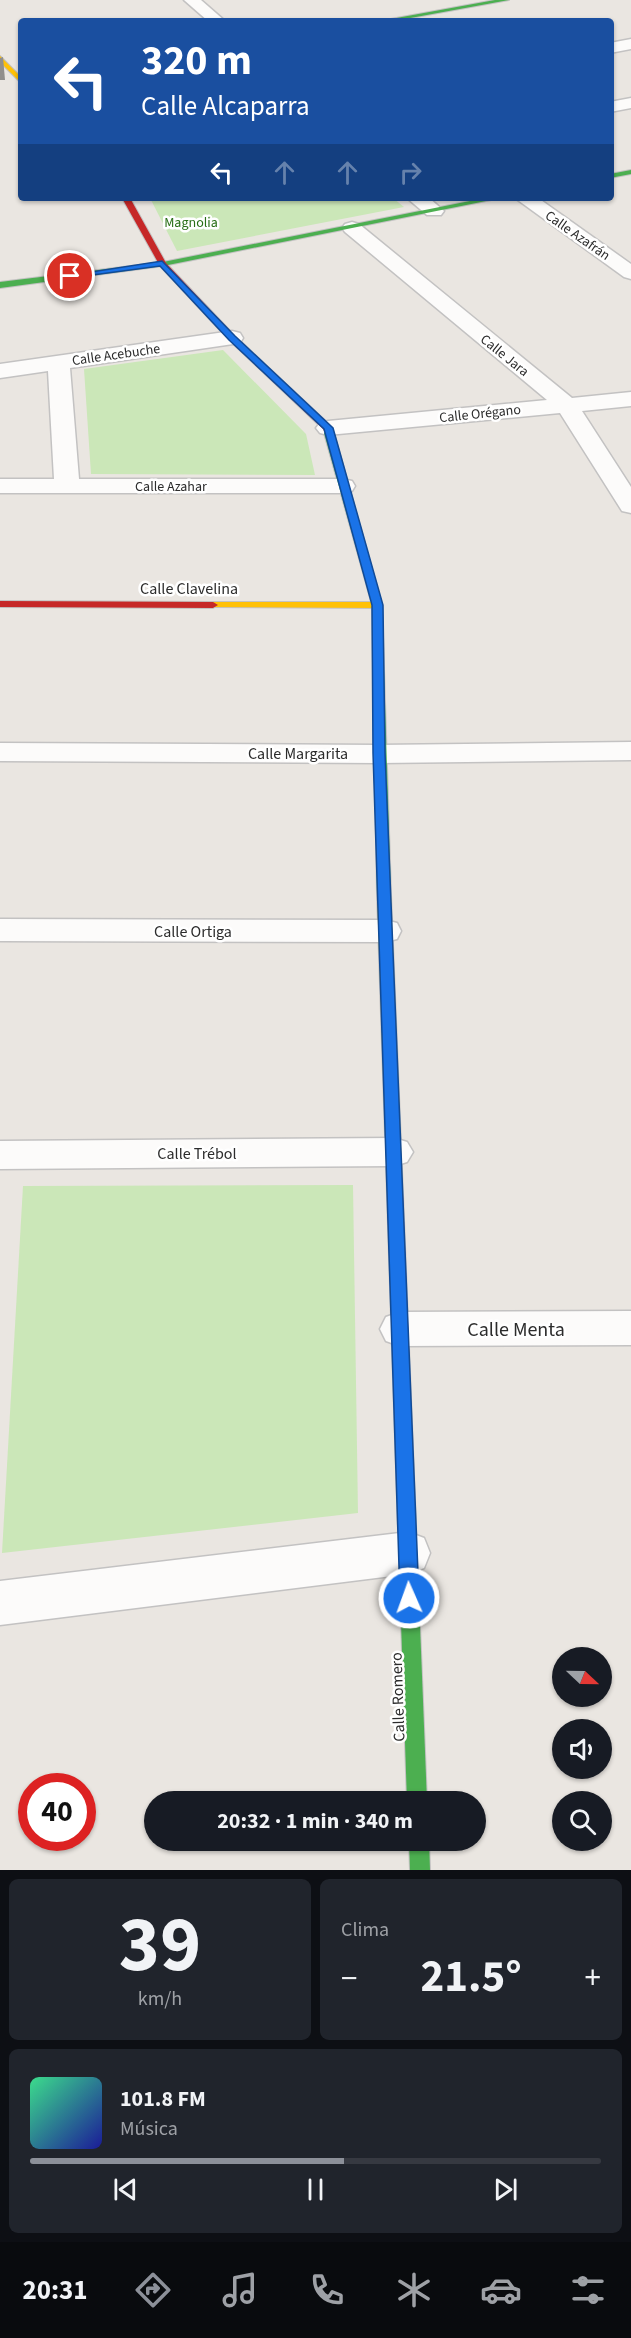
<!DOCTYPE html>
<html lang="es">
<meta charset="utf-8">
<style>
:root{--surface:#171b24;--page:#20242c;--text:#f1f3f6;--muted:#9ea1a6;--line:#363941;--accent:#8c9099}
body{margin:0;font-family:"Source Sans 3",sans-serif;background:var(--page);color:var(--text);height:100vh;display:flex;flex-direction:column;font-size:22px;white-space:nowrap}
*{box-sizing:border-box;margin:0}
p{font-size:20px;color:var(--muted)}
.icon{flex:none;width:33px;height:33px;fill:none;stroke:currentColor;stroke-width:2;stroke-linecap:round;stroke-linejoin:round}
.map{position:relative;height:1870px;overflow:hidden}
.sheet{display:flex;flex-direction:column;gap:9px;padding:9px;background:#0d0f14;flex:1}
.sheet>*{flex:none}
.banner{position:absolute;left:18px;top:18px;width:596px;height:183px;border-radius:6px;box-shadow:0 2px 4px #0004;background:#1a4fa0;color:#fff;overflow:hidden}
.needle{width:39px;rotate:112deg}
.tools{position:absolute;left:552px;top:1647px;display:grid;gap:12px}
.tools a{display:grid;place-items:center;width:60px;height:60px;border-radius:50%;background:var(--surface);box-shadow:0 2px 4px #0004;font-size:30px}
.speed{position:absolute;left:18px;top:1773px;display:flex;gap:12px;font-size:30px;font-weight:700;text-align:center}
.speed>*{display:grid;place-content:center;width:78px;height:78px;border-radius:50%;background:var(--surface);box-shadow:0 2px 4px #0004;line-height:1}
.speed .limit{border:9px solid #d22;background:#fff;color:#111}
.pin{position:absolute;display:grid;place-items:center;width:51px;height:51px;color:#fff;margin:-26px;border:3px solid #fff;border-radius:50%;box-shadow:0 2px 6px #0007}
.me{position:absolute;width:66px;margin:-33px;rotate:358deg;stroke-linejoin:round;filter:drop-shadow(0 0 4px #0008)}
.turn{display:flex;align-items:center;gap:21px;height:126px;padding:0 24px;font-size:27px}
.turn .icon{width:78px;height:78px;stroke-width:2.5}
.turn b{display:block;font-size:42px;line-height:51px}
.lanes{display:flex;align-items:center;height:57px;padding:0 24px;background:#0003;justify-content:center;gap:30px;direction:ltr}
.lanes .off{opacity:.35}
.big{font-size:45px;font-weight:700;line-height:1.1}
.sheet .widget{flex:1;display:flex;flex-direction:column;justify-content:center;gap:9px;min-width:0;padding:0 21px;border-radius:9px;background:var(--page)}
.sheet .dial{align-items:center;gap:0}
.dial b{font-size:78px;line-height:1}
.song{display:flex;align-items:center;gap:18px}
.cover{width:72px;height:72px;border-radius:9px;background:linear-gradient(135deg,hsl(150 70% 55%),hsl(240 70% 35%))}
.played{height:6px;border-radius:3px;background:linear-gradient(90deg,var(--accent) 55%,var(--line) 55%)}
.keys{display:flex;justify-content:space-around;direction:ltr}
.heat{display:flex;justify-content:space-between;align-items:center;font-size:33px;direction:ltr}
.sheet .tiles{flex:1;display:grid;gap:9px;grid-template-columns:1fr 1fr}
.widget:last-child{grid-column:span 2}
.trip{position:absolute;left:144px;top:1791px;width:342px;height:60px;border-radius:30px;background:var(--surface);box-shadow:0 2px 4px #0004;font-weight:700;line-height:60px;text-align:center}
.tabs{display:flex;height:96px;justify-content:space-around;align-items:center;background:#090b0e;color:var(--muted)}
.tabs .icon{width:42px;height:42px}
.tabs .selected{color:var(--accent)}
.tabs b{font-size:27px;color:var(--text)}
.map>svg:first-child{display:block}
.green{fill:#cbe7b8}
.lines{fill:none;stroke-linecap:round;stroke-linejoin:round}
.street-casing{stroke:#c3c2c2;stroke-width:3}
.fast-casing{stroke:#c3c2c2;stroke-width:2}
.slow-casing{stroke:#c3c2c2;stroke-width:2}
.jam-casing{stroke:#c3c2c2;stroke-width:2}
.street{fill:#fcfbfa;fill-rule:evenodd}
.fast{fill:#4caf50;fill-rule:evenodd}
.slow{fill:#ffc107;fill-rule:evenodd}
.jam{fill:#c62828;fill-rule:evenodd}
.shaded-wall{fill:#918f8c}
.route{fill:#1a73e8;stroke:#114b97;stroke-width:1.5}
.labels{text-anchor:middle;stroke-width:5;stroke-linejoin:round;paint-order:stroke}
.far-park-label{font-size:14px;fill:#286e16;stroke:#fff}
.far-street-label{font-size:14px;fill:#2c2c2c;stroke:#fff}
.street-label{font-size:16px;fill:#2c2c2c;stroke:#fff}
.near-street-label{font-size:20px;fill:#2c2c2c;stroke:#fff}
</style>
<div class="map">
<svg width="631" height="1870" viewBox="0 0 631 1870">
<rect width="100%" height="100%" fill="#eae6e1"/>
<!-- green -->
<g class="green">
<path d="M150,198H393L404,207L177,251Z"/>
<path d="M223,350L306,434L315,475L91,474L84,369Z"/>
<path d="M353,1185L358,1513L2,1553L23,1186Z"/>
</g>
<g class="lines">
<!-- street casing -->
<g class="street-casing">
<g id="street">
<path d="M184,0H201L225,21H208Z"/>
<path d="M631,39V49L610,53V43Z"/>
<path d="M631,98V108L610,112V102Z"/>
<path d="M407,198H429L444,211L441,215H427Z"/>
<path d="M515,198H538L631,264V279L624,277Z"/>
<path d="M352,222L359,224L572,398L631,392V406L582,411L631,487V513L622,511L560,413L328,435L320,433L316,428L320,423L328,421L547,400L345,232L342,228L345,224Z"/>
<path d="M232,331L240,333L243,338L240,343L70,368L79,479H343L352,481L355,486L352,491L343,493H0V479H54L48,371L0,378V364Z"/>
<path d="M631,742V760L379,763L0,761V743L379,745Z"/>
<path d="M0,919L385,920L397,923L401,931L397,939L385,942L0,941Z"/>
<path d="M394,1138L407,1142L413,1152L407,1162L394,1166L0,1169V1141Z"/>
<path d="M631,1311V1345L400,1346L386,1341L380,1329L386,1317L400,1312Z"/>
<path d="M408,1532L424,1538L430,1553L424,1568L408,1574L0,1625V1581Z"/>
</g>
</g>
<!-- fast casing -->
<g class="fast-casing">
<g id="fast">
<path d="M495,0H509L394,21H380Z"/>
<path d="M631,170V174L610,178V174Z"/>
<path d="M485,198H501L163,266L0,288V282L163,262Z"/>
<path d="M329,430L334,433L382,605L391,895L384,899L377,895L372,605L324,433Z"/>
<path d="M406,1492L412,1494L415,1500L427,1802H407L397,1500L400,1494Z"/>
<path d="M409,1840H429L430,1870H410Z"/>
</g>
</g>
<!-- slow casing -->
<g class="slow-casing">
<g id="slow">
<path d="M0,56L21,77V83L0,62Z"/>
<path d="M213,602H377L382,605L377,608L209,607V603Z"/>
<path d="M384,891L391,895L403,1195L400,1199L395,1201L390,1199L387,1195L377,895Z"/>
</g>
</g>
<!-- jam casing -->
<g class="jam-casing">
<g id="jam">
<path d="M122,198H130L166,263L235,336L331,426L332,435H326L323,429L229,340L160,266Z"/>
<path d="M0,601L213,602L218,605L213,608L0,607Z"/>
<path d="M395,1189L400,1191L403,1195L415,1500L412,1506L406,1508L400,1506L397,1500L387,1195L390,1191Z"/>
</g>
</g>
<!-- street -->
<use href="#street" class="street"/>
<!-- fast -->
<use href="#fast" class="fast"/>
<!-- slow -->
<use href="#slow" class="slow"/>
<!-- jam -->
<use href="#jam" class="jam"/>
</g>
<!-- shaded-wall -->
<path class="shaded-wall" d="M3,57L5,80H0V58Z"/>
<!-- route -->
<path class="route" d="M162,261L235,336L333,428L383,605L385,753L419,1598L416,1604L409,1607L403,1604L400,1598L373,753L372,605L324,429L229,340L160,266L70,278L65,276Z"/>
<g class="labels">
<!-- far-park labels -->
<g class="far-park-label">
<text x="191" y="227">Magnolia</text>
</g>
<!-- far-street labels -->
<g class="far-street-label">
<text transform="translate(578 235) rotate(35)" y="5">Calle Azafrán</text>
<text transform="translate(116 354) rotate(-8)" y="5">Calle Acebuche</text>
<text transform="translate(505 355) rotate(39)" y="5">Calle Jara</text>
<text transform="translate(480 413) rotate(-6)" y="5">Calle Orégano</text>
<text x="171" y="491">Calle Azahar</text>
</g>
<!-- street labels -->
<g class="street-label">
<text x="189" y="594">Calle Clavelina</text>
<text x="298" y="759">Calle Margarita</text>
<text x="193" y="937">Calle Ortiga</text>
<text x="197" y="1159">Calle Trébol</text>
<text transform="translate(397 1697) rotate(-92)" y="6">Calle Romero</text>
</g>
<!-- near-street labels -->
<g class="near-street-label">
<text x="516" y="1336">Calle Menta</text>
</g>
</g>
</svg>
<div class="tools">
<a><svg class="needle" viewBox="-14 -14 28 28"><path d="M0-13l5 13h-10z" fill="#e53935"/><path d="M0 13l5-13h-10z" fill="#9ea1a6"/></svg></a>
<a><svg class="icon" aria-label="sound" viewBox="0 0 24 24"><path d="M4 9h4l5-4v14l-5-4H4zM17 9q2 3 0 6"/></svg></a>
<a><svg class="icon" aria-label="search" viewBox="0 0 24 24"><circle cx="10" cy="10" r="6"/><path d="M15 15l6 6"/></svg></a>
</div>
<div class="speed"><div class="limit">40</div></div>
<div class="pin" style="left:70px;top:276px;background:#d93025"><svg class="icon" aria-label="arrive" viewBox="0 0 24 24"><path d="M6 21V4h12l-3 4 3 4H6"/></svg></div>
<svg class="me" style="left:409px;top:1598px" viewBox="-20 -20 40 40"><circle r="17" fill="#1a73e8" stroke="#fff" stroke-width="3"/><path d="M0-11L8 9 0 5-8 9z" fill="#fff"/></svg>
<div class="trip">20:32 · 1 min · 340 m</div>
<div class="banner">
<div class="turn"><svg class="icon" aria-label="left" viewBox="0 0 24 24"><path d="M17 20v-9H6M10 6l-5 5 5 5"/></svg><div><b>320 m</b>Calle Alcaparra</div></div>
<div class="lanes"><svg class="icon" aria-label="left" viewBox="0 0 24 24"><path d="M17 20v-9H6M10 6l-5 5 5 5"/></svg><svg class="icon off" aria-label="ahead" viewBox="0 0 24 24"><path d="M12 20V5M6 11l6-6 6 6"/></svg><svg class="icon off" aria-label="ahead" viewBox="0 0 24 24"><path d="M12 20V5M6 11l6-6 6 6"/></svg><svg class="icon off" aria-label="right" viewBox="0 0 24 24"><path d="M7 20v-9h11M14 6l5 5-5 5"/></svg></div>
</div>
</div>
<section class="sheet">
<div class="tiles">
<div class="widget dial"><b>39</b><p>km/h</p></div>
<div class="widget"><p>Clima</p>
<div class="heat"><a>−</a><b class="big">21.5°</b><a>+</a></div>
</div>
<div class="widget">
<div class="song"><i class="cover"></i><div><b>101.8 FM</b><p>Música</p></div></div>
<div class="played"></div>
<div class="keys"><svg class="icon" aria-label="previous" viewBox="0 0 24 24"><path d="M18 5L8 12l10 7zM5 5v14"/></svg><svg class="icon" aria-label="pause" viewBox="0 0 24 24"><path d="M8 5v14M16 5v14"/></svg><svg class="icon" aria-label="next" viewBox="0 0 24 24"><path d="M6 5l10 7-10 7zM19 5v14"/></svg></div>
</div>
</div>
</section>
<nav class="tabs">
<b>20:31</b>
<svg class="icon selected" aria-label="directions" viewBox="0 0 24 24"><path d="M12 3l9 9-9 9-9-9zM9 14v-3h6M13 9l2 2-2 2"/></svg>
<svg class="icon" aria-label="music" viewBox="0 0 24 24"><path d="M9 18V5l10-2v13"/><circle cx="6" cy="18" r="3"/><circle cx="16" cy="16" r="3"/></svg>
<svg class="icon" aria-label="phone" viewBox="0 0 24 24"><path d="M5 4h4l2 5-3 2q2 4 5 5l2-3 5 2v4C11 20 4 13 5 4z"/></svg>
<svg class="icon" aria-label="climate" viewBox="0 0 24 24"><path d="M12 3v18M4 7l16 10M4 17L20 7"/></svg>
<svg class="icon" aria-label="car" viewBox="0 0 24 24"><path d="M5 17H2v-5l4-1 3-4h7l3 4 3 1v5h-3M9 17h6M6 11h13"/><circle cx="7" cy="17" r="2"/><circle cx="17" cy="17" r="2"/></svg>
<svg class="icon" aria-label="filters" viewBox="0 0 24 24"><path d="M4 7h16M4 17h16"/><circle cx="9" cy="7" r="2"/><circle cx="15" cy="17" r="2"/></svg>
</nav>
